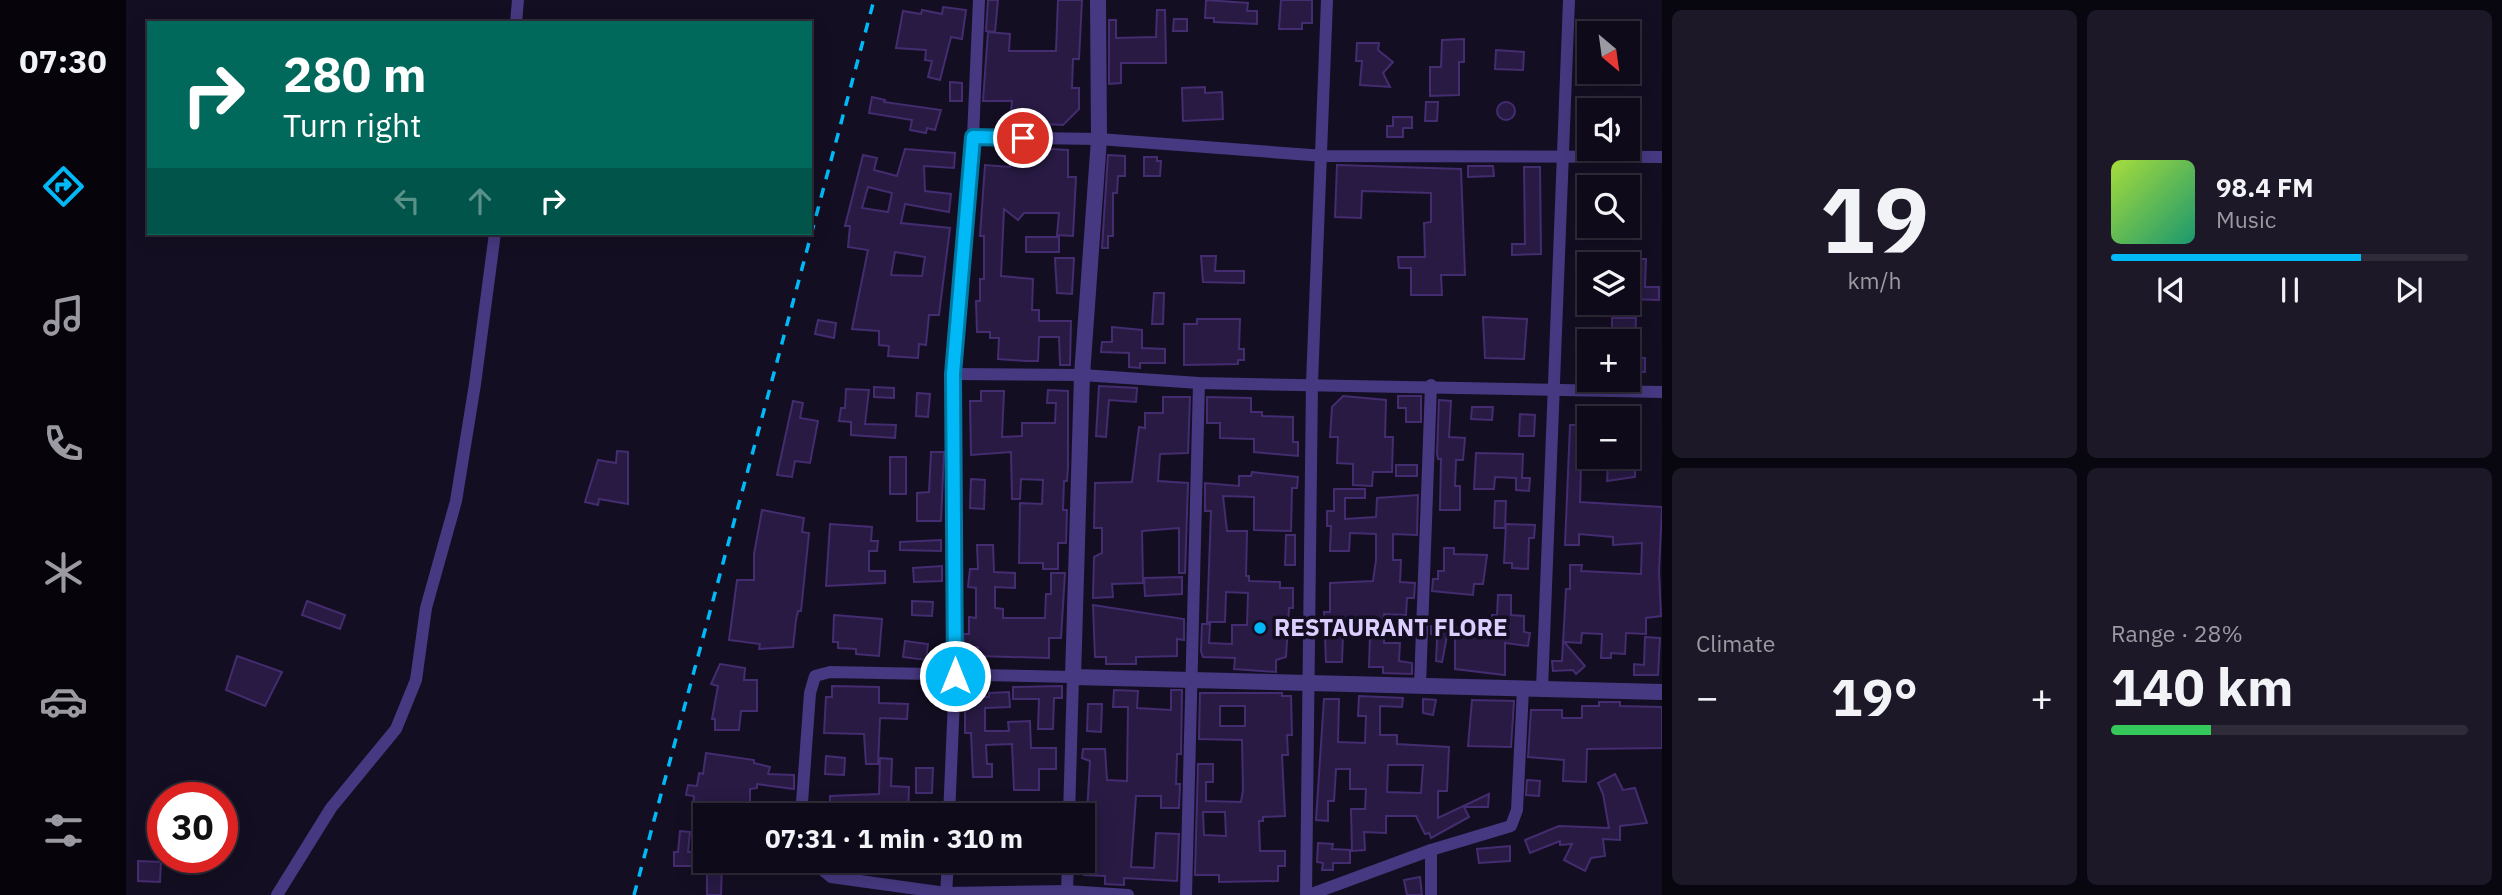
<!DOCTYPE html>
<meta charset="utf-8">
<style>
:root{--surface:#0f0a1a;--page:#1d1827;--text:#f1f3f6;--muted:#9b9aa2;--line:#2f2b39;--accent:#02b9f8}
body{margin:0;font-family:"IBM Plex Sans",sans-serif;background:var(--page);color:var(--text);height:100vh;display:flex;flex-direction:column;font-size:26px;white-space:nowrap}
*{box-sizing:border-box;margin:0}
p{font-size:23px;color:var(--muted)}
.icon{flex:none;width:38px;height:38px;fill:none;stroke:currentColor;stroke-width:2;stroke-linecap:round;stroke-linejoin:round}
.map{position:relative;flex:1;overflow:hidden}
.side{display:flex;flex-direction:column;gap:10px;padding:10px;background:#08060e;width:840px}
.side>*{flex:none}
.banner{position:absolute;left:21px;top:21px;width:665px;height:214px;border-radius:0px;box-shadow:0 4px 18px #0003,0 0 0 2px var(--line);background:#00695c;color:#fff;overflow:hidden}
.needle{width:46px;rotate:151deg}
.tools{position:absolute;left:1451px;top:21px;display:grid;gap:14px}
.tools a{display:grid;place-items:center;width:63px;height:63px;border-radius:0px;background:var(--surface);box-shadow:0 4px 18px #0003,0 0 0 2px var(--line);font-size:35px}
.speed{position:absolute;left:21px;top:782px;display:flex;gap:14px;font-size:35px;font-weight:700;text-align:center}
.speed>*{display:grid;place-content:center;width:91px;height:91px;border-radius:50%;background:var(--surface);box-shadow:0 4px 18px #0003,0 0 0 2px var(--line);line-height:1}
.speed .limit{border:10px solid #d22;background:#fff;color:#111}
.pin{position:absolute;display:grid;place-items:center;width:60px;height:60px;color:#fff;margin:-30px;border:4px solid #fff;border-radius:50%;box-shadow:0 2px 7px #0007}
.me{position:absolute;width:77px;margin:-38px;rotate:0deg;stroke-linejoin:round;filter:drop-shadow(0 0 5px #0008)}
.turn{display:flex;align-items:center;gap:24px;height:147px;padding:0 21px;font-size:32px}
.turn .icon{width:91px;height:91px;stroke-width:2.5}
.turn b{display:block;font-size:49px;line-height:60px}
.lanes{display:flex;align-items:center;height:66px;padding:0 21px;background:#0003;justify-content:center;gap:35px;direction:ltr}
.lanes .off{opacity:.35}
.big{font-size:52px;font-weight:800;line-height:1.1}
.side .card{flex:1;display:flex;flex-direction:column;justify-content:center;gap:10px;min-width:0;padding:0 24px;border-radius:10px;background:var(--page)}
.side .dial{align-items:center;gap:0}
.dial b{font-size:91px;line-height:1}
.song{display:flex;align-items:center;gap:21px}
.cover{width:84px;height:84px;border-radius:10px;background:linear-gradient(135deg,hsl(80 70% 55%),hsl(160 70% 35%))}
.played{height:7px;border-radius:4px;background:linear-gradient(90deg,var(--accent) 70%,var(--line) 70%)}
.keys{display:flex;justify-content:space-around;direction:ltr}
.heat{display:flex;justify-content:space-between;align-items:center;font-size:38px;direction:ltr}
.charge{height:10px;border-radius:5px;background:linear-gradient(90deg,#34c759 28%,var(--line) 0)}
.side .tiles{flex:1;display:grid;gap:10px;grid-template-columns:repeat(2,1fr)}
.trip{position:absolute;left:567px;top:803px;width:402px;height:70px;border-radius:0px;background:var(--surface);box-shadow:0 4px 18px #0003,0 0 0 2px var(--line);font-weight:800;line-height:70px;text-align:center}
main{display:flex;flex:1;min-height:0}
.menu{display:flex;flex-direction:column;width:126px;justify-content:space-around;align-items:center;background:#06040a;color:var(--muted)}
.menu .icon{width:49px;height:49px}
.menu .current{color:var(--accent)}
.menu b{font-size:32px;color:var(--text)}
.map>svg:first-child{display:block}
.building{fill:#281a43;stroke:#432c6f;stroke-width:2;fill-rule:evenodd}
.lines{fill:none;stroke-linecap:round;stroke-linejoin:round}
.minor{stroke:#473981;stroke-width:12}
.tertiary{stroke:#473981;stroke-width:16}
.rail{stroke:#02b9f8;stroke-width:3.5;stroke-dasharray:10 9;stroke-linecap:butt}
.route-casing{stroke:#0178a1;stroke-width:18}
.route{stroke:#02b9f8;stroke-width:12}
.poi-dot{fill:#02b9f8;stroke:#140e22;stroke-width:2.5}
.labels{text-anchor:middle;stroke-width:7;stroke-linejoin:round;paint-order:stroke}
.poi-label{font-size:24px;font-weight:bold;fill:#dccfff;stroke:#140e22;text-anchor:start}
</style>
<main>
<nav class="menu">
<b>07:30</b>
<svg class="icon current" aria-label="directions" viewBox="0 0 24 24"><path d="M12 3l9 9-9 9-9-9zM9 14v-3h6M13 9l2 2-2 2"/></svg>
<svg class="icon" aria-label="music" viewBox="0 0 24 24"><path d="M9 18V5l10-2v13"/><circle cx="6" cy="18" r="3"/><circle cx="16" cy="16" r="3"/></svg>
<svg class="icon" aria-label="phone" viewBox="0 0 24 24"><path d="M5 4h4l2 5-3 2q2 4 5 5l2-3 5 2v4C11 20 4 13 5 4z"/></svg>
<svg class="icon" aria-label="climate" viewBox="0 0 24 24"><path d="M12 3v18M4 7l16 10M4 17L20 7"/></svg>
<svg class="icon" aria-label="car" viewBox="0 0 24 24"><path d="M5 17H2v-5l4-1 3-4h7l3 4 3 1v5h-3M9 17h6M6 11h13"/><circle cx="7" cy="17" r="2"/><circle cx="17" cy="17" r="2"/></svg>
<svg class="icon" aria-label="filters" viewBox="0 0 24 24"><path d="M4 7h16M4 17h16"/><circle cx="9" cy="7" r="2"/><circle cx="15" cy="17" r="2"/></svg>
</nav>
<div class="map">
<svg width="1536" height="895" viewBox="0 0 1536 895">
<rect width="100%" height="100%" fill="#140e22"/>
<!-- building -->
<g class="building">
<path d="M862,0H872L869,32L860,31Z"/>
<path d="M932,0H956L953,59H947L946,88H953V109L937,125L884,122L886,101H857L862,32L884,34L883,51H930Z"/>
<path d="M1080,0L1122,3L1121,11H1131V24L1088,22V18H1079Z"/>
<path d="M1155,0H1186V23H1176V29H1153Z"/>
<path d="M817,7L840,10L836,39L825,37L814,80L802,77L806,61L799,60L800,50L770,48L777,11L795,14L796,10L816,14Z"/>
<path d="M1031,10H1039L1040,63H995V83L983,84V20H990V38L1030,37Z"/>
<path d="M1048,19H1061V31H1047Z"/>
<path d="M1338,39V62H1333V95L1304,96V67H1315L1316,40Z"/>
<path d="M1231,43H1253L1252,50L1267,62L1257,73L1264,87L1234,85L1236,61H1230Z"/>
<path d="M1370,50L1398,52L1397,70L1369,69Z"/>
<path d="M824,82L836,83V101H824Z"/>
<path d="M1079,87V93L1096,92L1097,119L1057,121L1056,88Z"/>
<path d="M746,97L759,100L758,102L815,110L809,130L801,128L800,133L784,130L786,120L743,113Z"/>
<path d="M1300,102H1312L1311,121H1299Z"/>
<circle cx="1380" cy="111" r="9"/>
<path d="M1267,117H1286V128H1277V137H1261V126H1267Z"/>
<path d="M903,148L942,150V177H950L947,236L931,235L933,213H898L892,220L878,209L875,276L907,279L906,310H913V321H945L944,365H934L933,337H913L912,361H900L872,359L873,338H864V332H851L850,301H854V279H858V236H854L859,165L884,167V149Z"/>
<path d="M779,149L829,153L828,168L798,166L799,191L825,194L823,212L779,204L775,223L824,228L813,315H803L800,345L793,344L792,358L762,356L763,346L753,345V331L726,329L742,250L722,247L724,226H719L737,155L751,158L748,170L771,176ZM742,187L766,193L762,212L736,208ZM769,252L799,257L796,276L765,275Z"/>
<path d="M982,155L999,156V176H992L991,193H987V236H982V248H976Z"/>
<path d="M1018,157H1031V161H1035L1034,176H1018Z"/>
<path d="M1211,165L1335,169L1339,275H1315L1316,295H1285V268H1273L1272,257H1299L1298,223L1305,222V193L1236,191L1235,218L1209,217Z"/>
<path d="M1342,166H1367L1368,176L1342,177Z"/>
<path d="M1398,167H1414L1415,254L1386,255V244H1399Z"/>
<rect x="900" y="237" width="33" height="15"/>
<path d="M1075,256H1090L1089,271H1118V283L1077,282Z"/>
<path d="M929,258H948L946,294L931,293Z"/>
<path d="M1502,259H1520L1519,287H1533V300L1502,299Z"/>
<path d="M1028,293H1038L1037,324H1026Z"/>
<path d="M1357,317L1401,319L1398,359L1359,358Z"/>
<path d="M1486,318H1510L1509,341H1486Z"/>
<path d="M1071,319H1114L1113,349H1118V360H1112V364L1058,365V324H1071Z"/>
<path d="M692,320L710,323L708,338L689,334Z"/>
<path d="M986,327L1016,330V348L1039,349V363H1014V368L1003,367V353L975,352L976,342H986Z"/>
<rect x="1502" y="358" width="17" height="14"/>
<path d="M973,386L1011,388L1010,402L983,400L980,437L970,436Z"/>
<path d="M748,387L768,388V398L748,397Z"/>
<path d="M720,389L743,390L739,424L770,425L769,438L725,435V422L713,421L715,408H719Z"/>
<path d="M922,390L942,391V467L941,481H938L937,510H941L940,543H932V569H917V563H893L894,503L916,504L917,480L895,479L894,499H886L885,452L845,455L844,401H855V391H878L876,437L896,436V423H929L930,403H921Z"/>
<path d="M791,393L804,394L802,417L790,416Z"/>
<path d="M1217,396L1260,400L1259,437H1267L1266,472H1247L1246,486L1227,485V464L1211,463L1212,437H1204L1206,407Z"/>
<path d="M1272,396H1295V422H1280V408H1272Z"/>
<path d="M1037,397H1064L1062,453L1034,454L1032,481L1062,483L1059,573H1053V528L1016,531L1017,583L986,584L987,597L967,598L968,557L976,553V528H968L969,483L1006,482L1013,427L1019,428V413H1037Z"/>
<path d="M1081,397L1125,398V412H1136V416L1167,417V442H1172V456L1128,452V439L1094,438V423H1081Z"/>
<path d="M1313,400L1325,401L1323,437L1339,438L1337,460H1330L1329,486H1334V510H1314L1315,459H1312L1311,454Z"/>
<path d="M667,401L677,403L674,418L692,421L684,463L669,461L666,477L651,475Z"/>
<path d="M1346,407H1367L1366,420L1345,419Z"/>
<path d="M1462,408H1485L1484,418H1463V457H1509V477L1481,481L1482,466H1455L1454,502L1536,507L1533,571L1535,616L1520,618V634L1500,633L1499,654L1485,653V658H1475L1476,634L1456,633L1455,643L1438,642L1459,666L1450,674L1447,670L1427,671L1426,661H1436L1440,589H1444V565H1456L1455,571L1515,574L1516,543L1487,545V537L1453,534V545H1439L1444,425H1451L1452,414H1462Z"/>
<path d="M1394,414L1409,415L1408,436H1393Z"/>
<path d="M491,451L502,452V504L473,499L472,505L459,502L472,460L490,463Z"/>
<path d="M805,452H818L815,521H791V493L803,492Z"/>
<path d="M1350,453L1397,454L1396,478H1404L1403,491L1390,490V478L1369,477L1368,489H1348Z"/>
<rect x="764" y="457" width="16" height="37"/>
<rect x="1270" y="465" width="21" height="11"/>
<path d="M1126,472L1172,477L1171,488H1166L1165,531L1128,530V497L1097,496L1101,531H1121L1120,576H1123V581L1154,582V588H1167V608H1163L1160,657L1150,660V672L1108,669L1109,658L1077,657L1075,651L1076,624H1084L1083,643L1106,644V625H1121L1122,593L1100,592L1099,622H1081L1085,511H1079V483L1113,486V476H1125Z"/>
<path d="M845,479L859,480L858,509L844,508Z"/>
<path d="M1208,489H1239V498H1219V519L1250,517L1251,498L1292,495L1291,535L1267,534V560H1275L1274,582L1289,583L1288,598H1281L1280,615L1258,614V643H1274L1273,661L1286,663V674L1257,673V667H1243L1244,635L1217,634L1216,662H1200L1198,612H1204V583L1247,581L1250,560V534L1224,533L1223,551H1204L1205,526H1201V511H1208Z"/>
<path d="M1369,501H1380L1379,528H1368Z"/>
<path d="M636,510L678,518L676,532L683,533L675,611H672L670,620L667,647L633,649L634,644L603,640L611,580H628V554Z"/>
<path d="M704,524L746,527L745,541H752L751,551H743V571H759V583L700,586Z"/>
<path d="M1380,524L1409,525L1408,538H1403L1402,569L1386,568V563H1378Z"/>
<path d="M1160,535H1169V565H1159Z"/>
<path d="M815,540V551L774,550V542Z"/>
<path d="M851,545H867L868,572L889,573V588L869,587V608L877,609V618H919L920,594H925V573H939L935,638H923V658L852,656V647H838L837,634H843V617L850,618V588L842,587L844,569H852Z"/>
<path d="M1318,548H1328V554L1361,555L1357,584H1348L1347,595L1306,591L1307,579H1312V571H1318Z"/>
<path d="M816,566V581L788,582L787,568Z"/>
<path d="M1056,577V594L1019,596L1018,578Z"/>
<path d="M1372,595H1385V615L1398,616V632L1404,633L1402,646L1379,643V675L1329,669V636H1321L1316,662L1310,661L1311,641L1309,635L1305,634V626L1336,627L1337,620L1366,621V615H1371Z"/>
<path d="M181,601L219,615L214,629L176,615Z"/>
<path d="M786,601L807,602L806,616L786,615Z"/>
<path d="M967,605L1058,619V640L1051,639V656L1010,657V664H980V657H969Z"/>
<path d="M708,615L756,619L753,656L730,654V649L712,648V642H707Z"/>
<path d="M1519,637L1534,638L1532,675H1508V664L1518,665Z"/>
<path d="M779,641L802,644L800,660L777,657Z"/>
<path d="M111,656L156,672L139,706L100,690Z"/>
<path d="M594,664L619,668L618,680H631V711H615L613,730H589V719H586L592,686L585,684Z"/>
<path d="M706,686L753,687V703L782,704L781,719L754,718L752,764H740L738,734L698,733L700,697H706Z"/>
<path d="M936,686V698H928L927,729H912L913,699H887V687Z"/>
<path d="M988,690L1012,691L1011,708L1045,710V690H1056L1055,754H1051L1050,784H1054L1053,808H1035V796H1010L1005,867L1028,868L1030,833L1053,834L1051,881L998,878V885L979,884V876L958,875L959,851H966L967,830H960L964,761L956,758L957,749H979L981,780L1001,781L1002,707H987Z"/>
<path d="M883,692L884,707L859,708V731H883L882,722L904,721L905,748H930V769H913V790H888L886,744L860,745L861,764H866V777H847L845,733H839V697H863V693Z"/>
<path d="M1074,693H1156V696H1165L1166,735H1161L1162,755H1156L1159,816L1137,817V821H1133L1134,851H1159V866H1152V881L1093,882V875H1069L1072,764H1087V782H1080V801L1115,802L1117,790L1116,740L1073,739ZM1094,706H1119V726H1094ZM1077,812H1099L1100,836L1078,835Z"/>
<path d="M1233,696L1277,698L1276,707L1254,706V735H1271V744L1323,747L1321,791H1312V818L1363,794L1362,807H1338L1343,817L1305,838L1303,833L1299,834L1290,816H1260V833L1238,832L1239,850L1226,851L1225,809H1239L1240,789H1224V769H1210L1208,801H1202V821L1190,820L1198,699H1213L1212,742L1239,743L1240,716H1232ZM1262,765H1297L1295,793L1261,792Z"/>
<path d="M1297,699L1310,700L1307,715L1297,713Z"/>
<path d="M1346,700L1388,701L1385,747L1342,746Z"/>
<path d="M1473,702H1494V706L1536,707V748L1461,749L1460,782L1437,781L1438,760L1402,757L1405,710H1436V718H1456V706H1473Z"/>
<path d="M962,704H976L975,732L961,731Z"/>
<path d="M580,753L628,760V763L644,767L642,774L668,775V789L631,784V788L624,789V812L578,816V807L567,805L568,796L560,795L562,785L571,786L573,773L577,774Z"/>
<path d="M700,756L719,758L718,775L699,774Z"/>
<path d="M754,758L766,759L765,786L783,787L782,813L704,816V796L753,794Z"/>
<path d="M790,768H807L806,793H790Z"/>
<path d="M1489,774L1497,790L1509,788L1521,823L1494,826V840L1477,839L1479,856L1465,858L1459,871L1438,860L1446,844L1434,845V841L1404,853L1399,840L1433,826L1483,828L1477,794L1472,783Z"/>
<path d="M1401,780L1414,781L1413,796L1400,795Z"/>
<path d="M875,802H885V816H845V805H875Z"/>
<path d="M554,831L564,832L562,852H575V866H548V852H552Z"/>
<path d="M1192,843L1207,844L1206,849L1224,850V863H1207V870H1196L1197,863L1191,862Z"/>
<path d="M1384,846V861L1353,863L1351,849Z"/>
<path d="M12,861L35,862L34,882L12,881Z"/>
<path d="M581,861H596L595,895H581Z"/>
<path d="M712,861H729V871L712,869Z"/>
<path d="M1294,877L1296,895H1281L1278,880Z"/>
</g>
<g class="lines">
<!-- minor -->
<g class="minor">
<path d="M390,23L392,0"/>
<path d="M847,137L973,139L1198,156L1536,157"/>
<path d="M827,374L956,375L1073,383L1536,392"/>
<path d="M1294,685L1305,385"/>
<path d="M1416,689L1443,0"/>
<path d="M675,816L684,693L689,676L704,672L947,677L943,816"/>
<path d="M823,816L829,676L827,374L847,137L853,0"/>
<path d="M1305,850V895"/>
<path d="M686,861L705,877L820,893L941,891L1002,895"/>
<path d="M941,891L942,861"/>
<path d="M151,895L205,808L270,729L290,680L300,608L330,501L349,384L369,233"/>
<path d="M820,895L822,861"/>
<path d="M1060,895L1073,383"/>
<path d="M1180,895L1186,383L1201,0"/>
<path d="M1183,895L1305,850L1385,826L1391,810L1397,689"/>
</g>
<!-- tertiary -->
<path class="tertiary" d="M972,0L973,139L956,375L947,677L1536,692"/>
<!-- rail -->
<path class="rail" d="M508,895L748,0"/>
</g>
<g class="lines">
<!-- route casing -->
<g class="route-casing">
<path id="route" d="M829,676L827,374L847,137L897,138"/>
</g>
<!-- route -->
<use href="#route" class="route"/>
</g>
<!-- markers -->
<circle class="poi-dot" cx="1134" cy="628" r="7"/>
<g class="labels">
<!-- poi labels -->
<g class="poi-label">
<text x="1148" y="636">RESTAURANT FLORE</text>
</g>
</g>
</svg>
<div class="tools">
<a><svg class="needle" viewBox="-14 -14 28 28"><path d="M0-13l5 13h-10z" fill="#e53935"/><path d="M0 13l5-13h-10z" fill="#9b9aa2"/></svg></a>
<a><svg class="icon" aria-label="sound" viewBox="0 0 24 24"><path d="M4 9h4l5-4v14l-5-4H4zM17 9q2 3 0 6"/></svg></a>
<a><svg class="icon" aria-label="search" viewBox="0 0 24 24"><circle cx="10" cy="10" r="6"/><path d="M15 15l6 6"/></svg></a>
<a><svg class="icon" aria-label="layers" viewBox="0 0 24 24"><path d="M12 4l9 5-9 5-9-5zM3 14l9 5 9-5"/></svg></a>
<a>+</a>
<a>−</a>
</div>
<div class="speed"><div class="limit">30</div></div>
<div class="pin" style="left:897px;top:138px;background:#d93025"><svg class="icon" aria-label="arrive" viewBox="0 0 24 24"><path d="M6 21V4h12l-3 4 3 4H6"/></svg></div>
<svg class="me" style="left:829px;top:676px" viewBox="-20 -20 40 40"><circle r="17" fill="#02b9f8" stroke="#fff" stroke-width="3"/><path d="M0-11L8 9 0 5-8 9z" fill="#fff"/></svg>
<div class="trip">07:31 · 1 min · 310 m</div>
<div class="banner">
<div class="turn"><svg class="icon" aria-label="right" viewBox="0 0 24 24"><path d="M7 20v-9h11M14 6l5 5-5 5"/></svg><div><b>280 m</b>Turn right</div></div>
<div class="lanes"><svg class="icon off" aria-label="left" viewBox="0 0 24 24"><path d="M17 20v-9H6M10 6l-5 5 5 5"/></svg><svg class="icon off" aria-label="ahead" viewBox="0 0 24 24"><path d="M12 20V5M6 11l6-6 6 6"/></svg><svg class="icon" aria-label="right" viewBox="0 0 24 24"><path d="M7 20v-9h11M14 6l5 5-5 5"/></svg></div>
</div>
</div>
<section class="side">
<div class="tiles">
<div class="card dial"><b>19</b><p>km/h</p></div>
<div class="card">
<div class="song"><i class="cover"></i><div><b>98.4 FM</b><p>Music</p></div></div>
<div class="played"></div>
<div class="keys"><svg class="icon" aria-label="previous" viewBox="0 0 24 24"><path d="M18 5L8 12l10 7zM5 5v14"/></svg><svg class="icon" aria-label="pause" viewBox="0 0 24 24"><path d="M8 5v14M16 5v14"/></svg><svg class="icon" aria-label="next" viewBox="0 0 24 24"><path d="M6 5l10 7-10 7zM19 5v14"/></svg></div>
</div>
<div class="card"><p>Climate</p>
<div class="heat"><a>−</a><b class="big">19°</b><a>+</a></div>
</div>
<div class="card"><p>Range · 28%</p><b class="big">140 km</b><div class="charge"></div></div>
</div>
</section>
</main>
